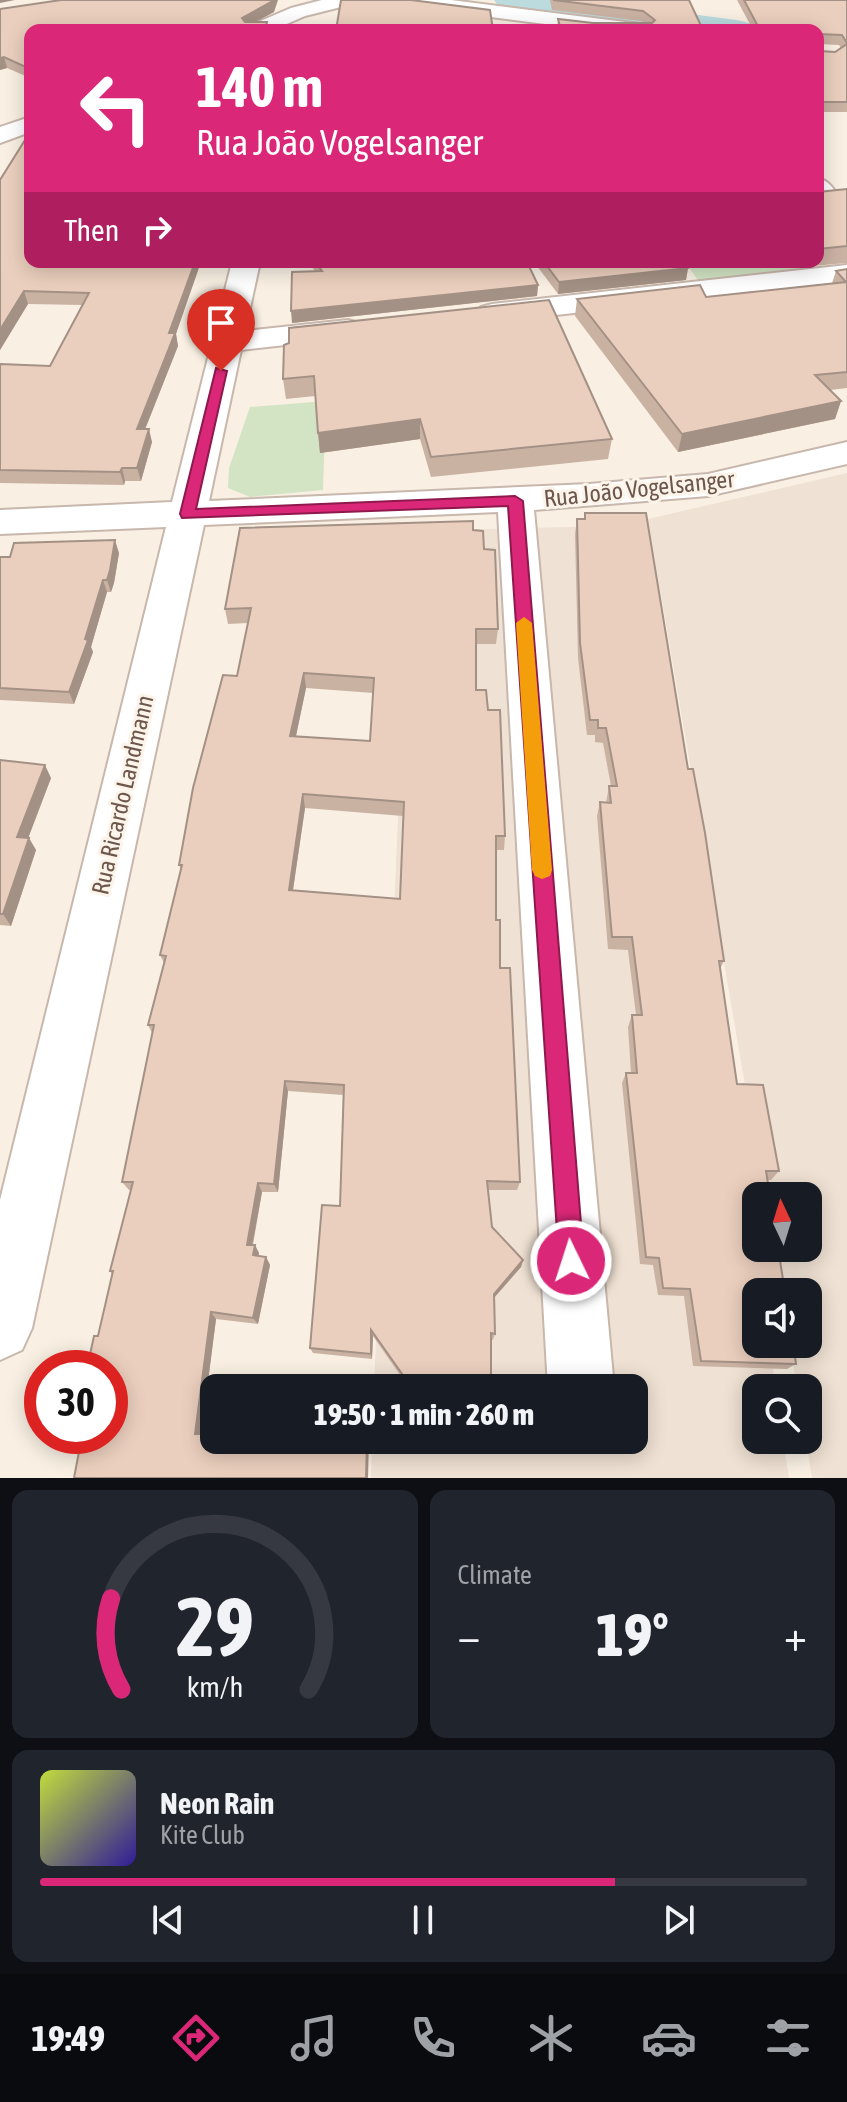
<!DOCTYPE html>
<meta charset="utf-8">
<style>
:root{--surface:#171b24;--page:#20242c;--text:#f1f3f6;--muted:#9ea1a6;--line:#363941;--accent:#db2777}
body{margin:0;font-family:"Asap Condensed",sans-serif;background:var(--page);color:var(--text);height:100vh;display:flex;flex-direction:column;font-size:30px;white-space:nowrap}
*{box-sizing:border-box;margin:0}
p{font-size:26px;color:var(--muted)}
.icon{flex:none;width:44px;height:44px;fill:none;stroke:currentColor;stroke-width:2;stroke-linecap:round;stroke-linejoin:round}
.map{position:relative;height:1478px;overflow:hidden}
.drawer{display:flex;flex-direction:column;gap:12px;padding:12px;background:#0d0f14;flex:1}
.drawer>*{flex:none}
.hud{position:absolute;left:24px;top:24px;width:800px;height:244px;border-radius:16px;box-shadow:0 4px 20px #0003;background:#db2777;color:#fff;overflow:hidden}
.needle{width:52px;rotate:356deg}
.controls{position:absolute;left:742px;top:1182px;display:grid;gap:16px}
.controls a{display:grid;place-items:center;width:80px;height:80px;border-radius:16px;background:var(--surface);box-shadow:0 4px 20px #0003;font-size:40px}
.speed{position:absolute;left:24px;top:1350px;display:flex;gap:16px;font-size:40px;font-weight:700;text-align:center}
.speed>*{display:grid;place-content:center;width:104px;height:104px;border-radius:50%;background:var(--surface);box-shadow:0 4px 20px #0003;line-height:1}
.speed .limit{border:12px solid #d22;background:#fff;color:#111}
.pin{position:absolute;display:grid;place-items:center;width:68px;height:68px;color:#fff;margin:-82px -34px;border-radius:50% 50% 50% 0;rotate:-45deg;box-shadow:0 0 8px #0007}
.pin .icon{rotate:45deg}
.me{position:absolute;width:88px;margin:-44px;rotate:356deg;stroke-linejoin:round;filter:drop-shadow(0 0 6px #0008)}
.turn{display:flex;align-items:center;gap:28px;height:168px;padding:0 40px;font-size:36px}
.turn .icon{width:104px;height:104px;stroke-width:2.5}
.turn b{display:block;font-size:56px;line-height:68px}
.then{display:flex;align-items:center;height:76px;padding:0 40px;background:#0003;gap:16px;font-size:30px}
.big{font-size:60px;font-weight:800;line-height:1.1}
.drawer .card{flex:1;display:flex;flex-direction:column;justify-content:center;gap:12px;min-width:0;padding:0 28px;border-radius:16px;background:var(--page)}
.drawer .dial{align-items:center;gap:0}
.dial svg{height:208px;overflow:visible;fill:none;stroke:var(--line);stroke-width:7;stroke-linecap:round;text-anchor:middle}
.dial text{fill:var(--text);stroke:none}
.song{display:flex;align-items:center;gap:24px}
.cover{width:96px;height:96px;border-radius:12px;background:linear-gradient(135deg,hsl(70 70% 55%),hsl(250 70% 35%))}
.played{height:8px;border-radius:4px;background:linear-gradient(90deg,var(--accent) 75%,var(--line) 75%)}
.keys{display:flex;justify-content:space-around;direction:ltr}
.heat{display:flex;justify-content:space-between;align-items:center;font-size:44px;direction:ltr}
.drawer .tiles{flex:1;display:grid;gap:12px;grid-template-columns:1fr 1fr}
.card:last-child{grid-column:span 2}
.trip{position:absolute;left:200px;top:1374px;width:448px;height:80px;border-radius:16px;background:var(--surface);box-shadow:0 4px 20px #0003;font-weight:800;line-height:80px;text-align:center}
.dock{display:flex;height:128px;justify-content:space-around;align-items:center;background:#090b0e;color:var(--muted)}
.dock .icon{width:56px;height:56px}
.dock .on{color:var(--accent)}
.dock b{font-size:36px;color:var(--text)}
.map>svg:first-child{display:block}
.residential{fill:#efe1d3}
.green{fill:#d2e4c4}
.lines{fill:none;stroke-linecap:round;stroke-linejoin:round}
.river{fill:#bbdbdf;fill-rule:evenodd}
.minor-casing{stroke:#c8b7ac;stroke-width:4}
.minor{fill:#fff;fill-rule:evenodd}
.wall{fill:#cab2a3;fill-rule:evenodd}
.shaded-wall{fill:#a49185}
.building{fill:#ebcfbe;stroke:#a49185;stroke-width:2;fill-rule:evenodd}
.route{fill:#db2777;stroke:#8e194d;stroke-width:2}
.slow{fill:#f59e0b}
.labels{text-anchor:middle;stroke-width:6;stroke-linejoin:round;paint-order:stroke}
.street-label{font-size:24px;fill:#6d574d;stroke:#fcf4e9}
</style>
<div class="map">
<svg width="847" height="1478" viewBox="0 0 847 1478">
<rect width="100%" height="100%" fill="#f9f0e3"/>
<!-- residential -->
<g class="residential">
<path d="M847,473V1478H812L806,1440L808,1388H797L790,1344H808V1292H781L773,1248H808V1196H764L648,519Z"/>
<path d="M648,525L756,1292V1344H769L776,1388H756V1440H783L789,1478H371L372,1440H634V1388H374L410,531Z"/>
</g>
<!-- green -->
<g class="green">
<path d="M685,262H795L803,271L700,283Z"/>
<path d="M326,401L323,490L250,497L228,488L229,468L250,407Z"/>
</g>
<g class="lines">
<!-- river -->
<path class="river" d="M494,0H582L737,20L749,23L753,30H663L510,9L499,7Z"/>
<!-- minor casing -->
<g class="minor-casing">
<g id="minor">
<path d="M322,0H356L353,4L305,16L273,30H246L249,26L291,8Z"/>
<path d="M394,0H451L641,24L651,30H592L404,6Z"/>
<path d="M30,117V132L0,143V127Z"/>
<path d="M818,178C829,181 833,188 839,197L835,203H818Z"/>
<path d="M232,262H260L245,331L348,320L359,323L363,329L359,335L348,338L241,350L209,501L589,484L708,474L847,442V464L708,496L534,510L614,1388H548L498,512L204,525L32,1328L22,1350L0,1360V1200L166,527L0,534V510L172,502Z"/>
<path d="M847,265V283L492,322L481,319L477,313L481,307L492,304Z"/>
</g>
</g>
<!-- minor -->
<use href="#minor" class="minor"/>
</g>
<!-- wall -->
<g class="wall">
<path d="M550,0H689L703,30H557L558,19L593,23H645L641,21L552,10Z"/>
<path d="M737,0H847V112H818V48L820,51L835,52L841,48L839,45L818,44V30H753Z"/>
<path d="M0,9L274,12L255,22H267L268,30H30V78L7,68L0,70Z"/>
<path d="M0,180L176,334L178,346L145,429L152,442L141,481H125L124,485L0,483V364L50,366L82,305L28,304L0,350Z"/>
<path d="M847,189V263L812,266L808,262H818V192Z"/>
<path d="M310,262H530L528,263L538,285L537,296L292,323L315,271L311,266Z"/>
<path d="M534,262H685L688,268L686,280L558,294Z"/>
<path d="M847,269V388L830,390L841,401L835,419L678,452L575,316L577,299L706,297L832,283L836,271Z"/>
<path d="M284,345L612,439L608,459L431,477L420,439L320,453L315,396L286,399L283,379Z"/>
<path d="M585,513L688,769L724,961L720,969L737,1084L779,1171L771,1180H767L796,1364L787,1369L693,1366L684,1296L658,1295L653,1265L640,1264L622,1083L626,1073H631L628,1027L632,1015H636L628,950L608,949L597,816L600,802L606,803L609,786H611L603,743L595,742V735H587L578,658L575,534L577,519H584Z"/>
<path d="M473,530L484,549L498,629L496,644H476V690L505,836L504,850H496V920L500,968L520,1182L517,1190H488L492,1227L523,1260L521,1267L494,1298L495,1334L493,1340L491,1339V1377L490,1382H467L462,1388H409L373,1336L372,1359L313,1353L310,1348L340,1206L343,1095L288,1091L278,1192H262L253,1245L259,1253L258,1256L266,1257L270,1265L258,1324L216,1319L201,1434L82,1436L98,1336L112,1274L110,1271L131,1190H129L122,1182L152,1033L148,1025L164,963L160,955L181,870L179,865L237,676L248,623L228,624L225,609ZM306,688L373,693L370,741L296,736ZM305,808L403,816L400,899L293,890Z"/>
<path d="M119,553L114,583L111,592H107L91,647L93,652L74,704L0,700V557Z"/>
<path d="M0,760L51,778L28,838L36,850L11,926L0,925Z"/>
</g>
<!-- shaded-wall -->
<g class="shaded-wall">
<path d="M0,0H15L0,3Z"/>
<path d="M274,0H278L274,12L244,28L242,18Z"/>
<path d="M4,57L7,68L0,70V58Z"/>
<path d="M195,262H201L176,334L178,346L140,442L137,429L169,333Z"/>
<path d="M688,268L686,280L558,294L559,282Z"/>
<path d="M538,285L537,296L292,323L291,311Z"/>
<path d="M24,291L28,304L0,350V330Z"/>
<path d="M841,401L835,419L678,452L682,434Z"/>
<path d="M420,419V439L320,453L318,433Z"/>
<path d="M149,429L152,442L141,481L137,468Z"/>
<path d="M122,468L125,481L124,485L120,472Z"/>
<path d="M115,540L119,553L114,583L111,592L107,580Z"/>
<path d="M103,580L107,592L91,647L93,652L74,704L69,692Z"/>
<path d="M304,673L306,688L293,750L290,736Z"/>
<path d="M45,765L51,778L24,849L17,837Z"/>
<path d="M303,794L305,808L291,903L289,890Z"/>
<path d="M29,838L36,850L11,926L3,914Z"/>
<path d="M285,1081L288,1091L278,1192L274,1184Z"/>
<path d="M258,1183L262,1192L251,1252L247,1245Z"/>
<path d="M255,1245L259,1253L258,1263L253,1255Z"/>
<path d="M266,1257L270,1265L258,1324L253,1318Z"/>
<path d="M523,1260L521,1267L492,1300L494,1294Z"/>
<path d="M211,1312L216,1319L201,1437L195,1434Z"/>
<path d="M371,1330L373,1336L372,1359L371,1354Z"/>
<path d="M367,1440H369L368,1478H366Z"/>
</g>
<!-- building -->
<g class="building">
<path d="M61,0H274L273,1L242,18L245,22H267L265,30H30V69L4,57L0,58V9Z"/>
<path d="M341,0H411L490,10L493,30H336Z"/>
<path d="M553,0H689L703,30H561L558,19L593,23H652L655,20L643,11Z"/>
<path d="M744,0H847V43L842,35L819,34L818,42V30H760Z"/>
<path d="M847,44V102H818V48L820,51L835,52Z"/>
<path d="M30,132V262H195L169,333H175L137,429H149L137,468H122L120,472L0,470V364L50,366L89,293L24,291L0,330V180Z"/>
<path d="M847,189V246L818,249V192Z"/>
<path d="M315,262H527L538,285L291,311L292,272L322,271Z"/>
<path d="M544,262H685L688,268L559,282Z"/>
<path d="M847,269V372L815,375L841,401L682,434L577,299L700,285L706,297L846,282L836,271Z"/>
<path d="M549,300L612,439L431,457L420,419L318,433L314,376L283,379L284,345L289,343V328Z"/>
<path d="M585,513H646L688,769H693L705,833L724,961H719L737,1084L763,1085L779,1171H766L770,1196H756V1248H778L785,1292H756V1344H793L796,1364L701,1361L690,1289L663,1288L659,1258L646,1257L626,1073H637L632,1015H642L632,937H612L600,802L611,803L609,786H617L606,728H598V720H590L580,643L577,519H585Z"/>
<path d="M473,521V530L483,531L484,549L495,550L498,629H476V690H486L488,710H500L505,836H496V920H500V968H510L520,1182L487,1181L492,1227L523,1260L494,1294L495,1334L491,1333V1377H468L459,1388H412L371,1330V1354L310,1348L322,1205L340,1206L344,1085L285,1081L274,1184L258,1183L247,1245H255L253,1255L266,1257L253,1318L211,1312L195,1434H214V1440H367L366,1478H74L82,1436H110V1368H87L94,1336H98L113,1271H110L133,1182H122L154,1025H148L166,956L160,955L182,865H179L193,788L223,675L237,676L251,608L225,609L240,528ZM304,673L374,678L370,741L290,736ZM303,794L404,802L400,899L289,890Z"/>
<path d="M115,540L110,570L107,580H103L85,639L88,640L69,692L0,688V557H10L14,543Z"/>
<path d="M0,760L45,765L17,837L29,838L3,914H0Z"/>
</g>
<!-- route -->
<path class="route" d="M216,368L227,371L196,509L515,496L523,501L584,1261L580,1270L571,1274L562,1270L559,1261L508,506L182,518L180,514Z"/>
<!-- slow -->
<path class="slow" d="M524,617L532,623L552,870L550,876L542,879L535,876L532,870L516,623Z"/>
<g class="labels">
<!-- street labels -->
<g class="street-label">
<text transform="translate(639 489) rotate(-6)" y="8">Rua João Vogelsanger</text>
<text transform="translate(123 795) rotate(-77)" y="8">Rua Ricardo Landmann</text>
</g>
</g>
</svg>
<div class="controls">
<a><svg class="needle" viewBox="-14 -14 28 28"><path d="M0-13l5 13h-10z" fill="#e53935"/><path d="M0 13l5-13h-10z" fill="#9ea1a6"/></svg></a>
<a><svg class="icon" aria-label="sound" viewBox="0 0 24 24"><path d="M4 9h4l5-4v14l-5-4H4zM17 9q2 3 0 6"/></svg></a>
<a><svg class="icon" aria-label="search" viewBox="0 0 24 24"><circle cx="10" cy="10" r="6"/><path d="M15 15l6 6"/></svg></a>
</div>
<div class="speed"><div class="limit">30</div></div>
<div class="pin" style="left:221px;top:371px;background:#d93025"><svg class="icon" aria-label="arrive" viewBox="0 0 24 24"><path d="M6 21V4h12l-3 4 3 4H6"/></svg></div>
<svg class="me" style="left:571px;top:1261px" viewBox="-20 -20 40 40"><circle r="17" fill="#db2777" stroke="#fff" stroke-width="3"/><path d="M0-11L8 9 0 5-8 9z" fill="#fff"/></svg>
<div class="trip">19:50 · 1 min · 260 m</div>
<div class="hud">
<div class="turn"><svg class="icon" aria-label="left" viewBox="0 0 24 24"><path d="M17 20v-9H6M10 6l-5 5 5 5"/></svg><div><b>140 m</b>Rua João Vogelsanger</div></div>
<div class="then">Then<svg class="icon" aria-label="right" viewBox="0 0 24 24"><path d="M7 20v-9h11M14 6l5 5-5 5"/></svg></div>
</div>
</div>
<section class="drawer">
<div class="tiles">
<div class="card dial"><svg viewBox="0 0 100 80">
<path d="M14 69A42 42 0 1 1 86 69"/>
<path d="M14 69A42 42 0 0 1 10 34" stroke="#db2777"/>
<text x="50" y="56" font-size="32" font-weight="700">29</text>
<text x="50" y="72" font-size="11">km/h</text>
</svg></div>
<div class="card"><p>Climate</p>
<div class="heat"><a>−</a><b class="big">19°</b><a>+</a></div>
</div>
<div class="card">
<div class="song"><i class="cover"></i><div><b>Neon Rain</b><p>Kite Club</p></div></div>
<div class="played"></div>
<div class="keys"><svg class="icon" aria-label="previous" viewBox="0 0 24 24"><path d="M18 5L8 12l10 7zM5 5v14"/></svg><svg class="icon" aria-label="pause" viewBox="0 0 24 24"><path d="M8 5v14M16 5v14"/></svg><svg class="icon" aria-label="next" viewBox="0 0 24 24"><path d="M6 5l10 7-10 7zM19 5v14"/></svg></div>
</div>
</div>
</section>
<nav class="dock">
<b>19:49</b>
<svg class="icon on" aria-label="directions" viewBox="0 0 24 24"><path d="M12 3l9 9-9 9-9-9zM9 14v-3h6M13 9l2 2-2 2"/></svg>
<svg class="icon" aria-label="music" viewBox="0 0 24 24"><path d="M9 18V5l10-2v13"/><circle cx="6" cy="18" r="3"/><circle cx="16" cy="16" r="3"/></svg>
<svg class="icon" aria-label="phone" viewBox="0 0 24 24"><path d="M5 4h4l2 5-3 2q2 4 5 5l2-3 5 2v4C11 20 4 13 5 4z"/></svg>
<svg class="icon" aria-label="climate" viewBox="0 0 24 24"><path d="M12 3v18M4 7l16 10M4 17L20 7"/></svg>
<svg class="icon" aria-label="car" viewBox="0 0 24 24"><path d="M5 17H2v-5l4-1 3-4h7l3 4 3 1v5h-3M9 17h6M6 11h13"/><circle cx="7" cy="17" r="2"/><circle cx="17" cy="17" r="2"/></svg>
<svg class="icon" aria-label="filters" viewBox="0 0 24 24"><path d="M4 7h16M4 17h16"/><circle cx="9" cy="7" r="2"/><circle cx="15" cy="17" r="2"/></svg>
</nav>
